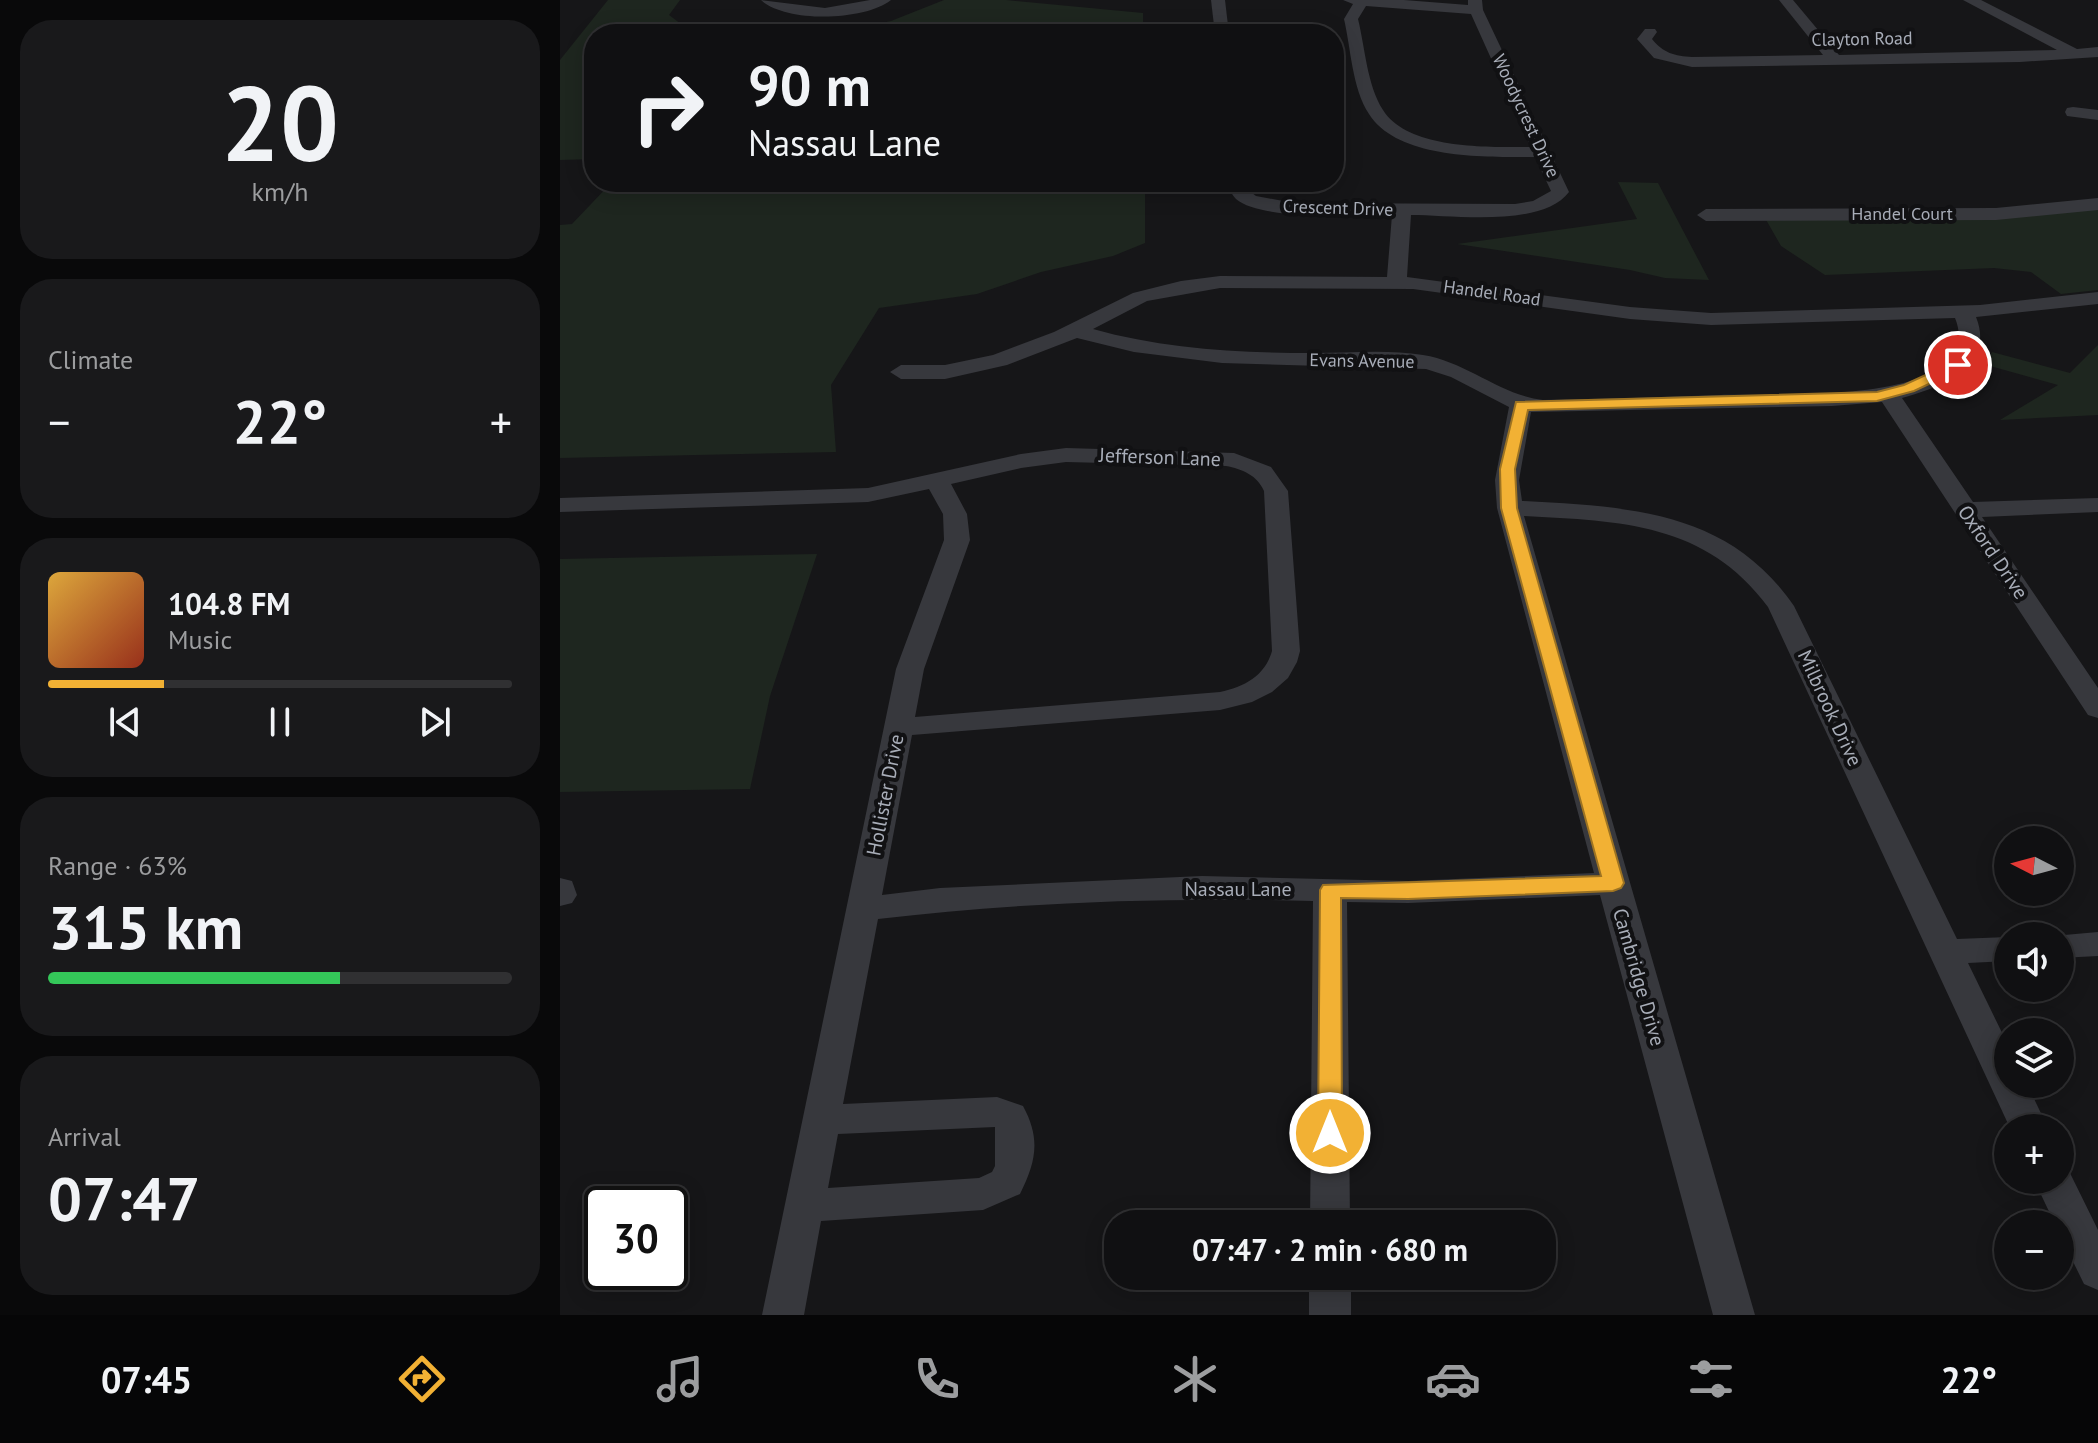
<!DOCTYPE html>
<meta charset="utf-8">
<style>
:root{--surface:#101012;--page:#19191b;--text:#f1f3f6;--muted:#9c9d9f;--line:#303032;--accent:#f2b134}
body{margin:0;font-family:"PT Sans",sans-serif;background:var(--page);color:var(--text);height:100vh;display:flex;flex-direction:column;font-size:30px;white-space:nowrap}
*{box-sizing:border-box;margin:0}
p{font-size:26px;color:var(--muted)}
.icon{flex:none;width:44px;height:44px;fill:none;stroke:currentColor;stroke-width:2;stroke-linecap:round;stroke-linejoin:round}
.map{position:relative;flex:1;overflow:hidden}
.panel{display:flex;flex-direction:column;gap:20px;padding:20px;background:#09090a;width:560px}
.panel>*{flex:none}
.guide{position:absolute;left:24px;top:24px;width:760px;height:168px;border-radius:32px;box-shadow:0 4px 20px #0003,0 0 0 2px var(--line);background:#101012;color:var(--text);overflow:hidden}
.needle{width:52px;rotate:276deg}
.buttons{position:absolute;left:1434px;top:826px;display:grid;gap:16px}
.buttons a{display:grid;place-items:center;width:80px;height:80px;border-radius:50%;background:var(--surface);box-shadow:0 4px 20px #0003,0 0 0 2px var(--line);font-size:40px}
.speed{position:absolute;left:24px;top:1186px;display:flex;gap:16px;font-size:40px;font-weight:700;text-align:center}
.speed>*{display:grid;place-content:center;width:104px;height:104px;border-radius:50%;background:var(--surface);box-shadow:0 4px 20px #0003,0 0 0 2px var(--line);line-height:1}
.speed .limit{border:4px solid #111;border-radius:12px;background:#fff;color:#111}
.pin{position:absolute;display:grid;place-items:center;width:68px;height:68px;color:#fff;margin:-34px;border:4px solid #fff;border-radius:50%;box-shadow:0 2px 8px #0007}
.me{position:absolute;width:88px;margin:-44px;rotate:0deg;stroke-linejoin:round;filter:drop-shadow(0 0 6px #0008)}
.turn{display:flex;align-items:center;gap:28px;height:168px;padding:0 32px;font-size:36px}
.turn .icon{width:104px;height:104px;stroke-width:2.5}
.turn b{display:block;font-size:56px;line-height:68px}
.big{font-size:60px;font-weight:700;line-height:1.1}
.panel .card{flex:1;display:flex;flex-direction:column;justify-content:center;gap:12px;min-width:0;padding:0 28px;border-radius:32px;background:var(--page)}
.panel .dial{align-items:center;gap:0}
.dial b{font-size:104px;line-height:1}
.song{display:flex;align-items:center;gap:24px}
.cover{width:96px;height:96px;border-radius:12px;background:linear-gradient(135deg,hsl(40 70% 55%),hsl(10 70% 35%))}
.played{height:8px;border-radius:4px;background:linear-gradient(90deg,var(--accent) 25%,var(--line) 25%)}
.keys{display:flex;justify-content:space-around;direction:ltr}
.heat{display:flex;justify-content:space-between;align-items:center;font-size:44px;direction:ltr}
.charge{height:12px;border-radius:6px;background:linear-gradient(90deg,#34c759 63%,var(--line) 0)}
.trip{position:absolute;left:544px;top:1210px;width:452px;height:80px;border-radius:32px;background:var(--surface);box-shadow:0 4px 20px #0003,0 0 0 2px var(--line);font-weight:700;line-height:80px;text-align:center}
.menu{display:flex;height:128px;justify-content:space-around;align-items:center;background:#060607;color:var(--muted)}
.menu .icon{width:56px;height:56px}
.menu .on{color:var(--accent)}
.menu b{font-size:36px;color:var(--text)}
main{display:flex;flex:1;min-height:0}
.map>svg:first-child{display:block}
.green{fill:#1e261f}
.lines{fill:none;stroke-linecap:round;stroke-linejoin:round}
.minor{fill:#37383d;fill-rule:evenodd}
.route{fill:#f2b134;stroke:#9d7322;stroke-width:2}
.labels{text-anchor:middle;stroke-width:8;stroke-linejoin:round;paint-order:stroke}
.far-street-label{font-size:18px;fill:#a8adb8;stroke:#111113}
.street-label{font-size:20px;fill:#a8adb8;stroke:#111113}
</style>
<main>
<section class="panel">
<div class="card dial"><b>20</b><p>km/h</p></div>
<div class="card"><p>Climate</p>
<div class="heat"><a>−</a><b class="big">22°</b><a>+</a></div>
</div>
<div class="card">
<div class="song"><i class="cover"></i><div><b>104.8 FM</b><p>Music</p></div></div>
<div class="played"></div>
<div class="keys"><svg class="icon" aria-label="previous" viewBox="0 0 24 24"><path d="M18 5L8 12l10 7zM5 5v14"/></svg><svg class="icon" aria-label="pause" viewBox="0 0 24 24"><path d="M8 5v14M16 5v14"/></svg><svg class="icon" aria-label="next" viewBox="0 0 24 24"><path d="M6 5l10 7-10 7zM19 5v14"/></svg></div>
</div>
<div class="card"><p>Range · 63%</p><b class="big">315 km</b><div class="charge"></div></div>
<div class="card"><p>Arrival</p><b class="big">07:47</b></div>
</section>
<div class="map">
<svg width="1538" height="1315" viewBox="0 0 1538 1315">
<rect width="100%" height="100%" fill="#161618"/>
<!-- green -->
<g class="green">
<path d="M48,0H120L109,15L121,24L178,34H34V159L0,160V60Z"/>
<path d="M384,0H446L583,13V34H269L331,21Z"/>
<path d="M52,182H585V243L553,256L481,272L417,294L319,308L271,385L276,452L0,458V225L12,224Z"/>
<path d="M1058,182L1098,183L1149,280L1105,278L1070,270L897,244L1077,219Z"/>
<path d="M1538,201V290L1501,294L1471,272L1434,268L1265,275L1221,246L1201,211H1434Z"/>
<path d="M1538,345V415L1440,420L1498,385L1423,364L1432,352L1510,373Z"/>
<path d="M257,554L210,696L190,789L0,792V559Z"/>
</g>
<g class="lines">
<!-- minor -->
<g class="minor">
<path d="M201,0L265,8L310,0H331C305,21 226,23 201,0Z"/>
<path d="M651,0H665L669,34H655Z"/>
<path d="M783,0H844L908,5V0H922L923,10L1009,192C982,228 893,215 851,215L847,277L1070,307L1151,313L1420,305L1538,292V304L1416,317C1436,366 1380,388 1342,398L1413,502L1538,498V512L1422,517L1538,688V718L1528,715L1322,402L1272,406L971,412L959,480L962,501C1069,507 1168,510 1234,606L1397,939L1448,937V961L1408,963L1448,1045V1084H1467L1488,1128H1450L1208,607C1146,523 1061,521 964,516L1195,1315H1153L1040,895L848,903L787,902L790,1224H750L753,901C609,897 462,902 318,919L283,1104L437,1097L463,1106C481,1139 476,1162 460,1194L423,1210L261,1221L244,1315H202L336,669L384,540L383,514L369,489L308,502L0,512V498L308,488L461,454L506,448L674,453L711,467L728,491L740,651L737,662L728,678L712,692L692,702L660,710L352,735L322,895L380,888L642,876L848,881L1034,873L937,508L935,480L949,407L891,377L866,369L662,363L574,352L517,338L447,365L385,379H341L330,372L341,365H385L433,355L494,332L573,293L621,281L660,276L827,277L832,215C797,215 702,221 676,199C671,194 670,189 668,182H686L688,190L696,196L734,203L955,204L973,201L991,191L975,157C928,157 838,160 809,114C792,88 791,49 784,19L793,4ZM806,6L911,14L971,147C929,147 848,150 823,110C807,85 805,47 798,19ZM660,288L853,289L1070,319L1151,325L1395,318C1431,408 1207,393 1161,395C1101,397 1042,399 983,400C940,395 907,362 863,355C827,349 789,353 753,353C679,353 604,349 533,329L587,301ZM506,462L666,466C682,469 697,475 704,491L712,651C705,676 684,687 660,692L355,717L364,669L410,540L407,514L391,484L461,468ZM435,1127V1166L432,1172L419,1178L268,1188L278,1134Z"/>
<path d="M1219,0H1233L1279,55L1497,50L1403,0H1421L1517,49L1538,47V57L1460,62L1132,67L1094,58L1077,39L1085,29H1095L1097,32L1092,39C1103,53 1115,56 1132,57L1263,55Z"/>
<path d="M1513,107L1538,110V120L1507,116L1505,112L1507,108Z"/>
<path d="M1538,198V210L1436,220L1146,221L1137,215L1146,209L1436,208Z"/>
<path d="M0,878L12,881L17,895L12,903L0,906Z"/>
<path d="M1538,932V956L1500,958V936H1493Z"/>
<path d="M1500,1166L1508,1169L1538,1230V1290L1524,1284L1500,1235V1224H1495L1474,1180H1500Z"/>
<rect x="749" y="1276" width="42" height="39"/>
</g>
</g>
<!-- route -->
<path class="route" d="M1398,360L1403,362V368L1354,391L1317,401L968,410L955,469L957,508L1064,883L1061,888L1053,891L848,899L781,898L782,1133L779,1140L770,1143L761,1140L758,1133L760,890L763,885L1041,876L941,508L940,469L956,402L1317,392L1344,385Z"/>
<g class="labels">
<!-- far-street labels -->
<g class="far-street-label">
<text transform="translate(1302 39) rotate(-1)" y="6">Clayton Road</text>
<text transform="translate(966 116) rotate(65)" y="6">Woodycrest Drive</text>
<text transform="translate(778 208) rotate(2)" y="6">Crescent Drive</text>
<text x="1342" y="220">Handel Court</text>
<text transform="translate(932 293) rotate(8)" y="6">Handel Road</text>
<text transform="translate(802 361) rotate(1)" y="6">Evans Avenue</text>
</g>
<!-- street labels -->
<g class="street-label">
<text transform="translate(600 457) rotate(2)" y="7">Jefferson Lane</text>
<text transform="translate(1433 552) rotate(56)" y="7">Oxford Drive</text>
<text transform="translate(1270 708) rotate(65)" y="7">Milbrook Drive</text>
<text transform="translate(325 795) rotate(-79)" y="7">Hollister Drive</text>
<text x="678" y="896">Nassau Lane</text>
<text transform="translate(1079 977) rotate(74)" y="7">Cambridge Drive</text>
</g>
</g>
</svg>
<div class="buttons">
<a><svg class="needle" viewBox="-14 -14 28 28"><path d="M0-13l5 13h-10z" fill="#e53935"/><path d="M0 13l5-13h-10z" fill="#9c9d9f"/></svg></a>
<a><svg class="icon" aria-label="sound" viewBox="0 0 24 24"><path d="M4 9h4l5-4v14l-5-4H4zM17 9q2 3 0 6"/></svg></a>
<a><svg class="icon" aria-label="layers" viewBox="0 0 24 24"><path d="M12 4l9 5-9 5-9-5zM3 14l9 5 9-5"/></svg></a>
<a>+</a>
<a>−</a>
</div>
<div class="speed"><div class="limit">30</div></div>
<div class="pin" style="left:1398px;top:365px;background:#d93025"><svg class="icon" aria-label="arrive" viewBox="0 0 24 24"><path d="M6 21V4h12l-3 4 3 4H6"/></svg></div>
<svg class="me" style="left:770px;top:1133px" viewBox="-20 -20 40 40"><circle r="17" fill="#f2b134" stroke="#fff" stroke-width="3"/><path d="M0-11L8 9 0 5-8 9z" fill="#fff"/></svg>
<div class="trip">07:47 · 2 min · 680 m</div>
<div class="guide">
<div class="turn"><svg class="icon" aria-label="right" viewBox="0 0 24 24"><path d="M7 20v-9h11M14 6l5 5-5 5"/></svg><div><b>90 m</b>Nassau Lane</div></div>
</div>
</div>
</main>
<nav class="menu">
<b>07:45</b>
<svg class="icon on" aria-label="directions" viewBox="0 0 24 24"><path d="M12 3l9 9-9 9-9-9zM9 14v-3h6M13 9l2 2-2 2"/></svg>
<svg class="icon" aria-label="music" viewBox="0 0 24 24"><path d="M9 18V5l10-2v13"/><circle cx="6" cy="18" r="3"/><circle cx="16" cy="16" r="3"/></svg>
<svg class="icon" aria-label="phone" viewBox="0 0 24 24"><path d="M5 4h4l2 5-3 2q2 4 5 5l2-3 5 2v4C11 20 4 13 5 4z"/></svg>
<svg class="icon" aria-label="climate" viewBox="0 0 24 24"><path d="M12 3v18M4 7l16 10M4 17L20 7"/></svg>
<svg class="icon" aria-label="car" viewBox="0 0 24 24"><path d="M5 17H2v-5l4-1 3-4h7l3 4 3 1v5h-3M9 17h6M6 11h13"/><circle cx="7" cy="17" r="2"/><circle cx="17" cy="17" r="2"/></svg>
<svg class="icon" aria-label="filters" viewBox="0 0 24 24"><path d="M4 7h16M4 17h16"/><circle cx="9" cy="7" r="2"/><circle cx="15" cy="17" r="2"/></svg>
<b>22°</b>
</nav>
